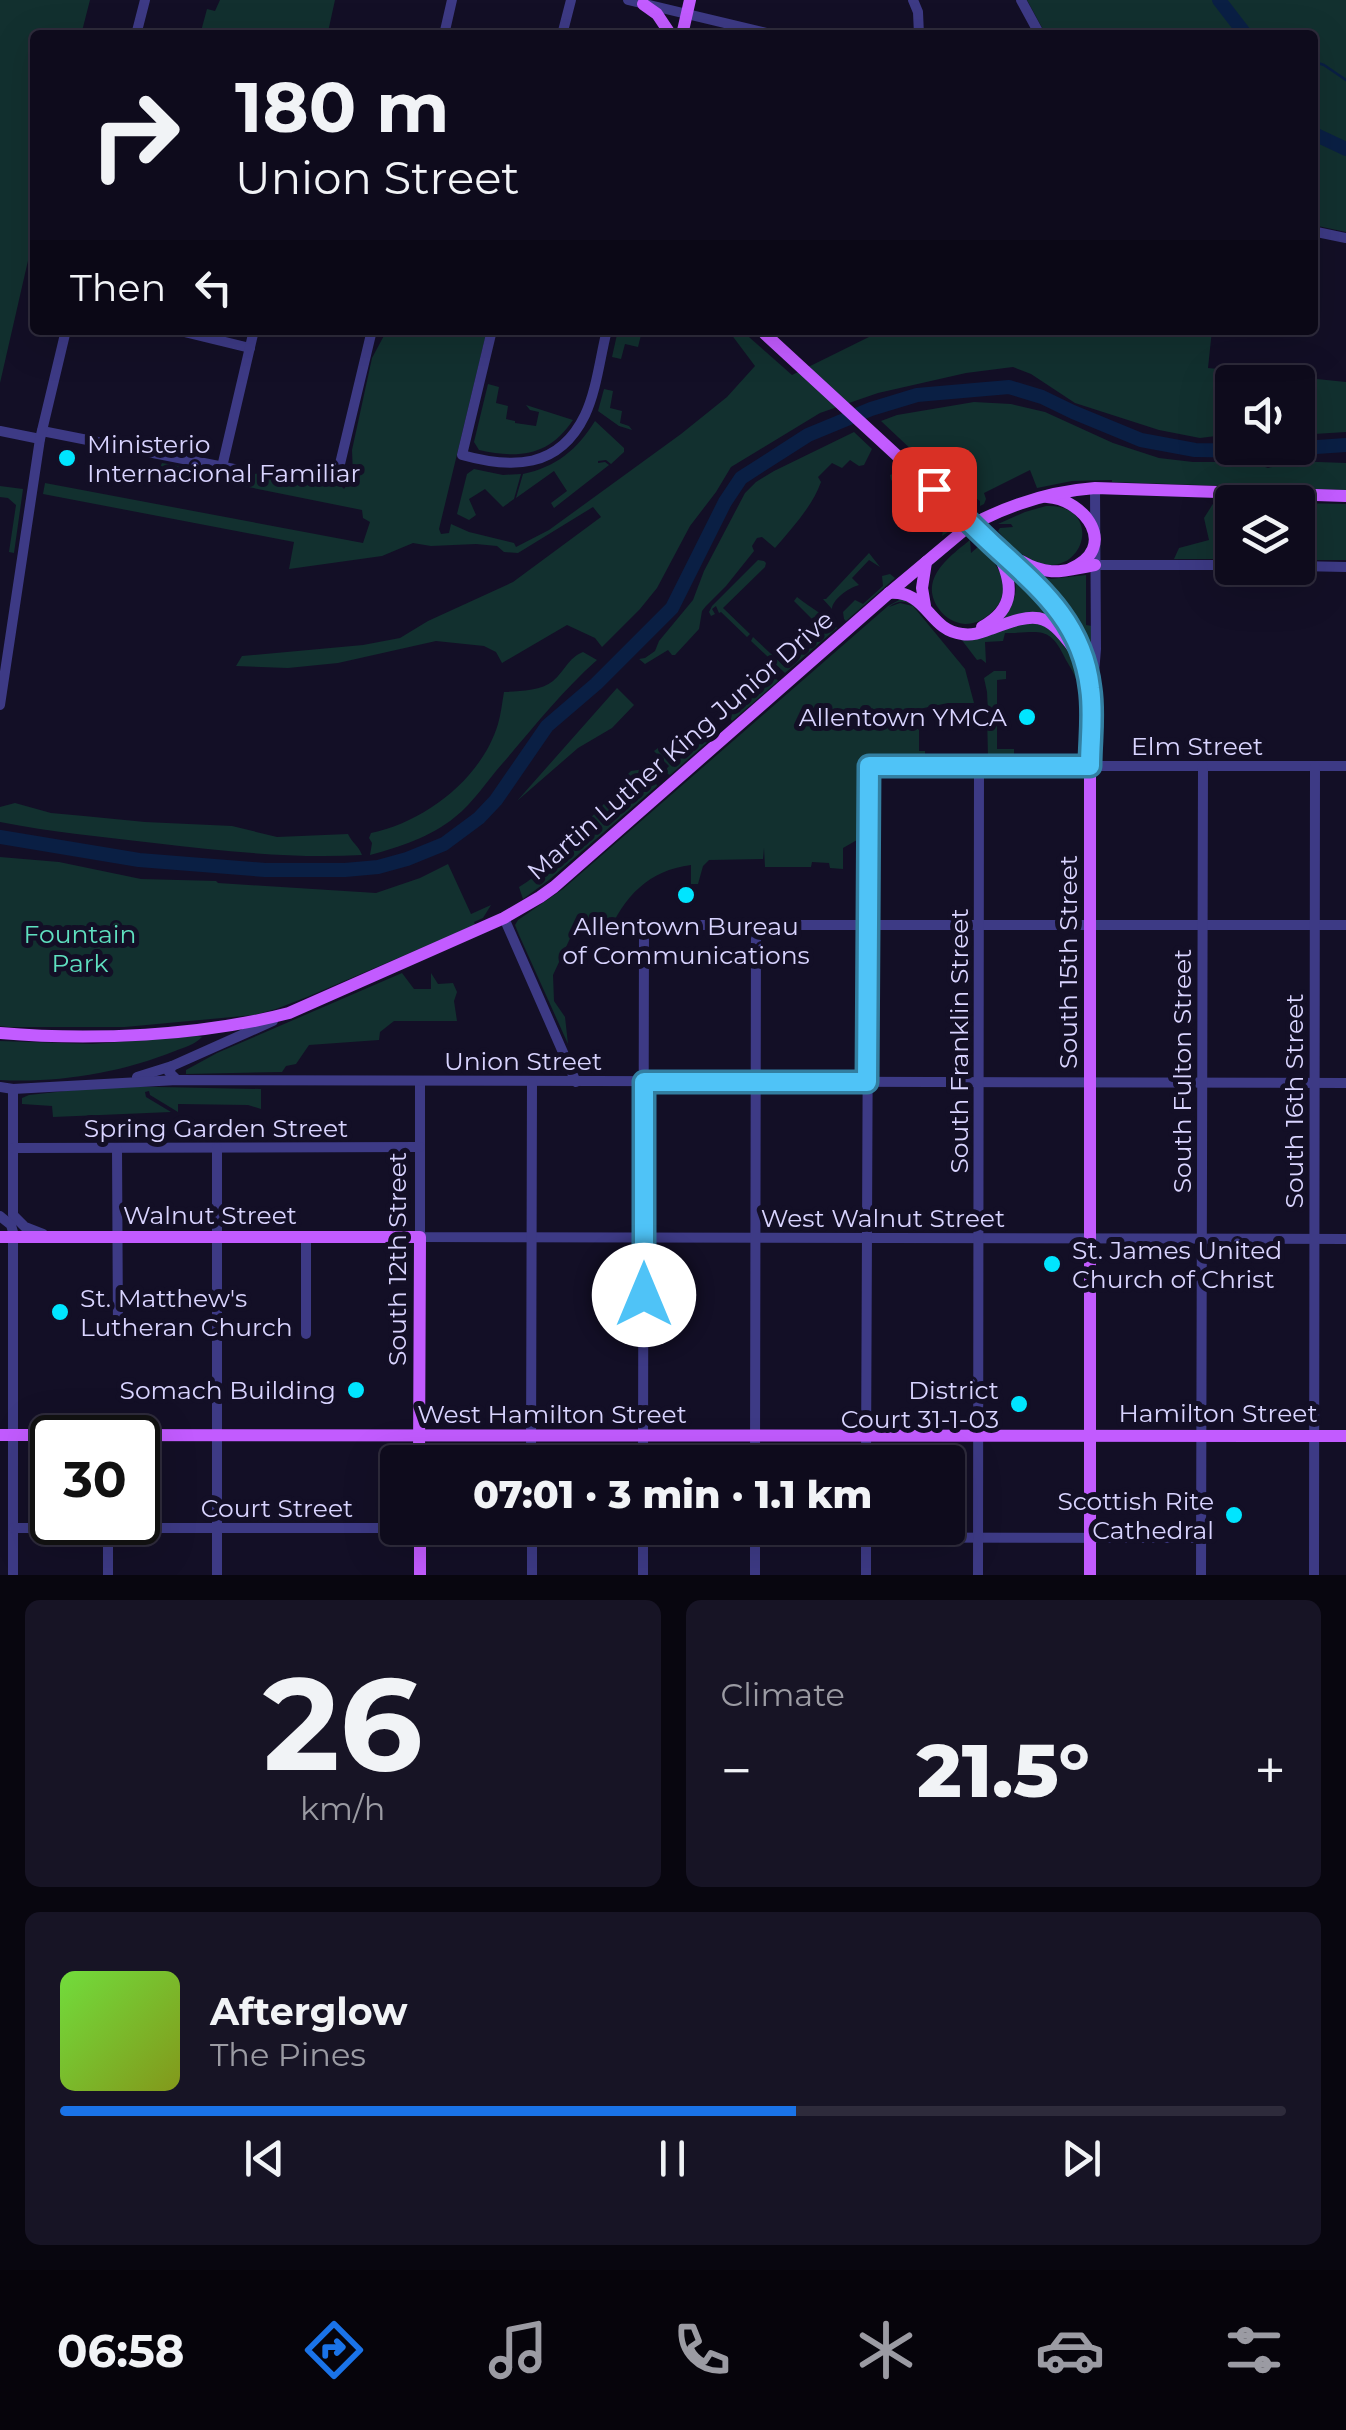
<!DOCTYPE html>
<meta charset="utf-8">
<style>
:root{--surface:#0e0b1c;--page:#171425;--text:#f1f3f6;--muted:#9b9ba3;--line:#2e2b3b;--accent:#1a73e8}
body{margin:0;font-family:Montserrat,sans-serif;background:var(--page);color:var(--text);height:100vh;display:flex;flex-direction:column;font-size:38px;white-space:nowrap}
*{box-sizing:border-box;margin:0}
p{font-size:32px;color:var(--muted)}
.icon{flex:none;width:55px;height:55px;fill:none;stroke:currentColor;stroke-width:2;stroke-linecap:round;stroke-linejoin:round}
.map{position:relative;height:1575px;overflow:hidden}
.details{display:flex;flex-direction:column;gap:25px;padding:25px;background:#08060f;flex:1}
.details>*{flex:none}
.hud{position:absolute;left:30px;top:30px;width:1288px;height:305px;border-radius:10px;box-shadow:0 10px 40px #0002,0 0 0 2px var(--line);background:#0e0b1c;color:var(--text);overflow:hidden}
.tools{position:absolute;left:1215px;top:365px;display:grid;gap:20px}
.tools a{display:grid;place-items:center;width:100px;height:100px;border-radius:10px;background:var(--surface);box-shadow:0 10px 40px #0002,0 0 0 2px var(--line);font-size:50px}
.speed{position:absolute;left:30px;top:1415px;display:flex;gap:20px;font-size:50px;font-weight:700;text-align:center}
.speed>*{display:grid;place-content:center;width:130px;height:130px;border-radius:50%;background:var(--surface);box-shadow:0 10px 40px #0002,0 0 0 2px var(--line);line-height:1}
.speed .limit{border:5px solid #111;border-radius:15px;background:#fff;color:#111}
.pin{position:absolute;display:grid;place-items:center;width:85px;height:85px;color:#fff;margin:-42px;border-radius:20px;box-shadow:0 5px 15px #0006}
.me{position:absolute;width:110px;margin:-55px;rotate:0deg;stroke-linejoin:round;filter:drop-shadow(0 0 8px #0008)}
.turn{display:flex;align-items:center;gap:35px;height:210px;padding:0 40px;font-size:45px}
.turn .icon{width:130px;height:130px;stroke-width:2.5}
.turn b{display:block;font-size:70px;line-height:85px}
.then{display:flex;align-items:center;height:95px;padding:0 40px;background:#0003;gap:20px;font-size:38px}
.big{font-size:75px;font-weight:800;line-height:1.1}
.details .card{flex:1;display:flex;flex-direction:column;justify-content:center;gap:15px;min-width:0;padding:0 35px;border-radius:15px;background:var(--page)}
.details .dial{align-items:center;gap:0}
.dial b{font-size:130px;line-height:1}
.song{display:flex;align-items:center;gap:30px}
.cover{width:120px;height:120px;border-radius:15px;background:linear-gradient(135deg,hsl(100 70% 55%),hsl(70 70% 35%))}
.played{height:10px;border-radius:5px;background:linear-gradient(90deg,var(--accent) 60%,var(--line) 60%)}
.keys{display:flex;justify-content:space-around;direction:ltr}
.heat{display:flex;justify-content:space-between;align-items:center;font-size:55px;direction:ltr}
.details .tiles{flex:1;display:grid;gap:25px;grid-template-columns:1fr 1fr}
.card:last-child{grid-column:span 2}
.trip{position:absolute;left:380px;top:1445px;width:585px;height:100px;border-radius:10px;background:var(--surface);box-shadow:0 10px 40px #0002,0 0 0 2px var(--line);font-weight:800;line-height:100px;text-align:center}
.tab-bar{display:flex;height:160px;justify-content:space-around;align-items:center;background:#06040b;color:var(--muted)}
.tab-bar .icon{width:70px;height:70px}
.tab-bar .on{color:var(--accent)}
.tab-bar b{font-size:45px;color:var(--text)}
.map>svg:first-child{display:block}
.green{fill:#12302f}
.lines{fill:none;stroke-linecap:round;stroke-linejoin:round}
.stream{stroke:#0a1f44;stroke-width:2.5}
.river{stroke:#0a1f44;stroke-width:14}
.minor{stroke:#3d3a85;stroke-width:10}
.major{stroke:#c25bff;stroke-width:12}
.major-bridge{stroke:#c25bff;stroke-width:12}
.route-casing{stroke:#337fa1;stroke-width:25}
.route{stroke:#4fc3f7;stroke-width:18}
.poi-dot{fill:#00e5ff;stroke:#130f26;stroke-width:4}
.labels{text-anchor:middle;stroke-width:10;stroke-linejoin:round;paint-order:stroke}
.poi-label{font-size:25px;fill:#d9d4ff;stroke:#130f26;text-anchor:end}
.street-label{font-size:25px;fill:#d9d4ff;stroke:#130f26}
.park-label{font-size:25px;fill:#5fe0c0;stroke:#130f26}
</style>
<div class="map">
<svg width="1346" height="1575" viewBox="0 0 1346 1575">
<rect width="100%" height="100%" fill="#130f26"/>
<!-- green -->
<g class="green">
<path d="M0,0H90L81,35H35V230L0,383Z"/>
<path d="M220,0H335L328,32L337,35H200L207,9L215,11Z"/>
<path d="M1027,0H1346V232L1313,225L1312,35H1046Z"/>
<path d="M387,330H487L439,529L441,534L449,533L451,524L469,532L514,543L516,547L549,530L681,434L727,397L755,366L728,330H741L792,375L875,334L907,333L910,330H1212L1208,368L1346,382V432L1298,435V382H1232V434L1200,438L1159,430L1075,403L1031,374L1013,367L966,373L878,393L820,413L731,467L716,492L690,526L657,588L640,609L602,647L595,638L567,625L502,663L496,652L484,646L436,641L338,663L288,668L236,666L242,656L363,645L400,638L428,621L513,582L601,517L593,507L518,553L504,552L497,546L476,544L431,546L413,543L382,556L289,569L294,542L43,494L45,483L363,543L370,522L363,518L362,510L159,469L162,463C185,467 210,474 233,475C258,477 298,462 319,470C330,474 337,482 344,489L353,476L352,450L372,358Z"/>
<path d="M618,330H634L656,335L650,337L641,335L638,347L625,344L621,359L612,357Z"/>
<path d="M488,384L499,387L496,403L508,406L506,419L515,421V423L536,426L539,412L530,410L526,405L573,420C549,456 519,459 479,450L474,442Z"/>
<path d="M604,389L613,391L610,408L622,411L620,423L629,426L632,430L619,426L598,411Z"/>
<path d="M974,402L1011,404L1045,412L1113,443L1159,458L1193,462H1250L1268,468L1291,461L1346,463V490L1112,482V480L1072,481L1037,488L1030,470L984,493L986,499L984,504L980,506V501L977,499L967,502L881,421L897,415Z"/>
<path d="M595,421L624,448V452L611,464L606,460L598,461V463L605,462L609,465L554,508L551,503L567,491L554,471L516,498L523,474C556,467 577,450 595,421Z"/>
<path d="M854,432L872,449L864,465L859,466L850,460L842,468L832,463L818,477L821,482C812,507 792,528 775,548L762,537L757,538L752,546L754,551L726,586L706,606L702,611L699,629L675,655H672L668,650L645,664L639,659L645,658L655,651L659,641L693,600L704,571L745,493L756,482L774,471Z"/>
<path d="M474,469L503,475L521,474L514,499L503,507L485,489L469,499L476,515L469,520L457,514L467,474Z"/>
<path d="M897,472L946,516L952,526L955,527L942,536L943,530L908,495V493L891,480L890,475Z"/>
<path d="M0,486L23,489L14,553L9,552L16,505L8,498L0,497Z"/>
<path d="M1216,499L1296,502H1232V559H1174L1179,548L1209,540L1204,518Z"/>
<path d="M1298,503L1346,504V560H1298Z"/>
<path d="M1046,506C1119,503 1071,621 998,531L1000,528L1013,527L1011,524H998L1025,512Z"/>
<path d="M970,540L971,553L979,546C998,563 1016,590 992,612C984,619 977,624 965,624C955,623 945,618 939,609C918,579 949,557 970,540Z"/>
<path d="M869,553L880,567L869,560L852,578L859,585C848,588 832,600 832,609L823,599H826Z"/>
<path d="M758,560L764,561L766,563L765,567L723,608L750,634L747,637L721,612L719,613L716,606L712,609L715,614L711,616L709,612L712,606Z"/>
<path d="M1015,572L1031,587L1058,619L1057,622L1002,621C1010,605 1022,594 1012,574Z"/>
<path d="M890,574L895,578L846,621L844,619L843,612L855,600L863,604L883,586L882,576Z"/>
<path d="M1039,575L1051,579L1086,575V625L1092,626L1090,659C1084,626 1061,598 1039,575Z"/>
<path d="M797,597C811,608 825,615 837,628L785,673L751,641L753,637L785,667L784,663L819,626L794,601Z"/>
<path d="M901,599L911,601L932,624C919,613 908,592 889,607L900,603L913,606L965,669L974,703H948L919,709V751H925V758L863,759L862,841L857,840L843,848V869L830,868L829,863L812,862L811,867H765L764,848L763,859L709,860L703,866L698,884H691V865C649,870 623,897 608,935L573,932L553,975L554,1001L565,1017L568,1044L519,935L515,925L518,920L563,889L888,606Z"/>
<path d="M1024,622C1030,622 1035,621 1041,623C1063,629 1079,671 1084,691H1078C1078,679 1072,670 1066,660C1049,624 1041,633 1005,633L1003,641L985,642L986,663L981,659L977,660L961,639Z"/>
<path d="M583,652L597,660C562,691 533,728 502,764C487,781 473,803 455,817C431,837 399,847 370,855L372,843L369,838L371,833C425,822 482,778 498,724C501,714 502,703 504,692C519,691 541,691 553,681C565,671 568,658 583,652Z"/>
<path d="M994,671H1006V679L997,680V711L988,712L987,692L984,678Z"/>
<path d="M773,674L778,681L732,721L728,715L730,709L763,676Z"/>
<path d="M617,688L634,705L612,728L578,748L517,801Z"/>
<path d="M987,714H997V749H1014V756L988,757Z"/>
<path d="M697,729L711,739L670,775L664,772L669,766L654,751L662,745L670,751L691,730L693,732Z"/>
<path d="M644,769L654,777L657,786L549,880L523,899L519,887C541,874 555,857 572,838C589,818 609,800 627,780L625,777L631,771Z"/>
<path d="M15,803L51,813L84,816L145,822L232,826L277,837L348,834C352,843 359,846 362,855C292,859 224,851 154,843C102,837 51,832 0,822V807Z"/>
<path d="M0,857L59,862L141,879L216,881L218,883L376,893L420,878L448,864L471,914L491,905L483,918L474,922L475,925L307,997L276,1009L254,1015L125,1027H8L0,1026Z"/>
<path d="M402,973L414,989H431V973L438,984L453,983L457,992L454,1001L457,1021H394L380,1032L379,1040L309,1045L296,1064L286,1066L282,1072L186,1074V1070L217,1053Z"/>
<path d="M198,1036L202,1037C194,1045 185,1047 175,1051C120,1073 59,1083 0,1080V1041L92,1044Z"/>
<path d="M111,1086L261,1089V1109L248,1105L178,1104V1112L150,1095L149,1091L145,1092L146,1097L171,1112L53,1117L52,1106L22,1104V1098L29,1095Z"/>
</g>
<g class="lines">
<!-- stream -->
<path class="stream" d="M1312,61L1324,65L1346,80"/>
<!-- river -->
<g class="river">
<path d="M1219,0L1246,35"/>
<path d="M1312,133L1346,149"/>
<path d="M0,837L139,860L265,870H345L378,867L407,859L444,844L479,818L496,800L547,726L596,684L672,608L725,502L741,478L808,435L871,409L917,395L1009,387L1042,397L1073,412L1141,440L1195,450L1258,451L1346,445"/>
</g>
<!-- minor -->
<g class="minor">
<path d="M628,0L775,35"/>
<path d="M913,0L918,12L919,35"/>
<path d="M1021,0L1040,35"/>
<path d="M136,35L145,0"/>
<path d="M444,35L452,0"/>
<path d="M562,35L571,0"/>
<path d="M1312,231L1346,238"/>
<path d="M176,330L250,348"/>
<path d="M492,330L462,455C512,469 559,469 585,415C597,389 600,357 607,330"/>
<path d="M0,431L40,439"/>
<path d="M42,431L234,469"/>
<path d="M222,467L254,330"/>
<path d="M339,468L372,330"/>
<path d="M1095,565H1232"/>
<path d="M1298,566L1346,567"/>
<path d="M1091,686L1094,673L1096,649L1095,488"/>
<path d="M0,705L40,439L66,330"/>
<path d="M504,918L576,1082"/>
<path d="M137,1077L172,1066"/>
<path d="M177,1080L169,1072L172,1066L273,1021"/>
<path d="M420,1081V1237L1346,1239"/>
<path d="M0,1087L13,1089L177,1080L1346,1083"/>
<path d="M13,1089V1215L25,1227L43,1234"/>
<path d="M13,1148L420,1147"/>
<path d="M117,1148L118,1333"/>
<path d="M0,1216L11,1225L13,1232V1575"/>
<path d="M306,1237V1334"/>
<path d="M531,1462L532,1082"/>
<path d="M643,1462L644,925H1346"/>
<path d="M755,1462L756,925"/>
<path d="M866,1462L869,766H1346"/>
<path d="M13,1528H420"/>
<path d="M108,1528V1575"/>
<path d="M643,1537L1201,1538"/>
<path d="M217,1575V1148"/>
<path d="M532,1575V1528"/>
<path d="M643,1575V1528"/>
<path d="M755,1575V1528"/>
<path d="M866,1575V1528"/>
<path d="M978,1575L979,766"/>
<path d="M1201,1575L1203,766"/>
<path d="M1314,1575L1315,766"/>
</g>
<!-- major -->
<g class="major">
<path d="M643,4L657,14L671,35"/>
<path d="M682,35L690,0"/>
<path d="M1047,497C1085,499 1120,548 1070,569"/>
<path d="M983,519C1020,501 1055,491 1095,488L1346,496"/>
<path d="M993,544C1043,587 1075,621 1090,687V1575"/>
<path d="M1021,561C1050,578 1065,570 1095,565"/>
<path d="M889,593C928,590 928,630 962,634C973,636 982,632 993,628C1035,613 1046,610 1074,649"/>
<path d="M925,606L922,588L926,562"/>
<path d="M982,627C1017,608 1013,582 997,551"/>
<path d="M0,1033C91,1041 201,1036 289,1013L504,918L540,897L554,887L889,593L963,531"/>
<path d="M0,1237H420L419,1462"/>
<path d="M0,1435L1346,1436"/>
<path d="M420,1528V1575"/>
</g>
<!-- major-bridge -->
<path class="major-bridge" d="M765,334L993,544"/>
</g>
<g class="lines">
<!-- route casing -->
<g class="route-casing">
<path id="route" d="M644,1295V1082H867L869,766H1090C1090,740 1094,714 1090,688C1082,620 1037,586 991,543C972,525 954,507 934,489"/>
</g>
<!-- route -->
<use href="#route" class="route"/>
</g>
<!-- markers -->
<g class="poi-dot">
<circle cx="67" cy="458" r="10"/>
<circle cx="1027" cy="717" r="10"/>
<circle cx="686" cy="895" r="10"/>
<circle cx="1052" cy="1264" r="10"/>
<circle cx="60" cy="1312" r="10"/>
<circle cx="356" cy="1390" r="10"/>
<circle cx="1019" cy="1404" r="10"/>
<circle cx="1234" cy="1515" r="10"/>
</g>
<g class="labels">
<!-- poi labels -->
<g class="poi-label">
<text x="87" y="453" text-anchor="start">Ministerio<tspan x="87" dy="29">Internacional Familiar</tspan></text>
<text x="1007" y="726">Allentown YMCA</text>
<text x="686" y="935" text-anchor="middle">Allentown Bureau<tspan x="686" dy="29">of Communications</tspan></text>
<text x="1072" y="1259" text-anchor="start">St. James United<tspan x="1072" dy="29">Church of Christ</tspan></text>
<text x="80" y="1307" text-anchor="start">St. Matthew's<tspan x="80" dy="29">Lutheran Church</tspan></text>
<text x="336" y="1399">Somach Building</text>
<text x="999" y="1399">District<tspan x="999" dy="29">Court 31-1-03</tspan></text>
<text x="1214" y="1510">Scottish Rite<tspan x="1214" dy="29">Cathedral</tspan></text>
</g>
<!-- street labels -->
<g class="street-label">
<text transform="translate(680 745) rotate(-41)" y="9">Martin Luther King Junior Drive</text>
<text x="1197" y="755">Elm Street</text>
<text transform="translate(1068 962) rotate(-90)" y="9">South 15th Street</text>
<text transform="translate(959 1041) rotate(-90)" y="9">South Franklin Street</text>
<text x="523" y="1070">Union Street</text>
<text transform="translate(1182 1071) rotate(-90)" y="9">South Fulton Street</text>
<text transform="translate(1294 1101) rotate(-90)" y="9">South 16th Street</text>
<text x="216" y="1137">Spring Garden Street</text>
<text x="210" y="1224">Walnut Street</text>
<text x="883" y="1227">West Walnut Street</text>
<text transform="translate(397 1259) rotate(-90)" y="9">South 12th Street</text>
<text x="1218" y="1422">Hamilton Street</text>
<text x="552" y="1423">West Hamilton Street</text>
<text x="277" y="1517">Court Street</text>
</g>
<!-- park labels -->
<g class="park-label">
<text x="80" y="943">Fountain<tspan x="80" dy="29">Park</tspan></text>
</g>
</g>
</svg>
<div class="tools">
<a><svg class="icon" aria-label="sound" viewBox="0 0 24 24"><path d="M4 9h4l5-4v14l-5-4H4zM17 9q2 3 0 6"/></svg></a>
<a><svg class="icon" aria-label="layers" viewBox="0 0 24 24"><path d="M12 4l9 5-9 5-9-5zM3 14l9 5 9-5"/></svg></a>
</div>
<div class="speed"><div class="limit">30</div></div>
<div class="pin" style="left:934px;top:489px;background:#d93025"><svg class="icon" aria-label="arrive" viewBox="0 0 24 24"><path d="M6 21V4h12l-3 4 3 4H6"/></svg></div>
<svg class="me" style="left:644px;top:1295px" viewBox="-20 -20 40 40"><circle r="19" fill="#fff"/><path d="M0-13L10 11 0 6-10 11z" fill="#4fc3f7"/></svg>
<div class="trip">07:01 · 3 min · 1.1 km</div>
<div class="hud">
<div class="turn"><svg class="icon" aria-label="right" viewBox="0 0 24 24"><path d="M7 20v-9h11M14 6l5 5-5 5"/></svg><div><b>180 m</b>Union Street</div></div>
<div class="then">Then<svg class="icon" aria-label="left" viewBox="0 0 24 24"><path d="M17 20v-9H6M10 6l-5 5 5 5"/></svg></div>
</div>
</div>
<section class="details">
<div class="tiles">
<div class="card dial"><b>26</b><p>km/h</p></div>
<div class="card"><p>Climate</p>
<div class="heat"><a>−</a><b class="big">21.5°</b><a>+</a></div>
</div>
<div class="card">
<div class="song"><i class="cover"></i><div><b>Afterglow</b><p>The Pines</p></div></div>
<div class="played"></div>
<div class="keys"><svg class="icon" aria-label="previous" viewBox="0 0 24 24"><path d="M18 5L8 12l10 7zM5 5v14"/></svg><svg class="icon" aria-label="pause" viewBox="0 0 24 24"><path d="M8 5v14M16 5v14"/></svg><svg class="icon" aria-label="next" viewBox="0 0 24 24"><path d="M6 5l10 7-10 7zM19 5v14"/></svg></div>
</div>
</div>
</section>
<nav class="tab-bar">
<b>06:58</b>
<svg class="icon on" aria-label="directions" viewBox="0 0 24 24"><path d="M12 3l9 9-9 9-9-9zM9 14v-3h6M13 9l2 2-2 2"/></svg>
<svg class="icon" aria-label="music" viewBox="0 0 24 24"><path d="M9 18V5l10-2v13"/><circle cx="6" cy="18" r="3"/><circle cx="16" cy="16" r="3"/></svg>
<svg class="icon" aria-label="phone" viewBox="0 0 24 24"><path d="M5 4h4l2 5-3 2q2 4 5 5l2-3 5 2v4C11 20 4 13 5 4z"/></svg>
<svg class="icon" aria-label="climate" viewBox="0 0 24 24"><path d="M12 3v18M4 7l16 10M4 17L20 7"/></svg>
<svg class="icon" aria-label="car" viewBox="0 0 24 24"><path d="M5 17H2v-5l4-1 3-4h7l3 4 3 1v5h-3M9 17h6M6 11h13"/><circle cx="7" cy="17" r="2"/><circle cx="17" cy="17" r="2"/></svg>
<svg class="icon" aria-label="filters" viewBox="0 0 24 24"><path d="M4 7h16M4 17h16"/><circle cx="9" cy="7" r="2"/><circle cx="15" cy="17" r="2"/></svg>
</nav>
